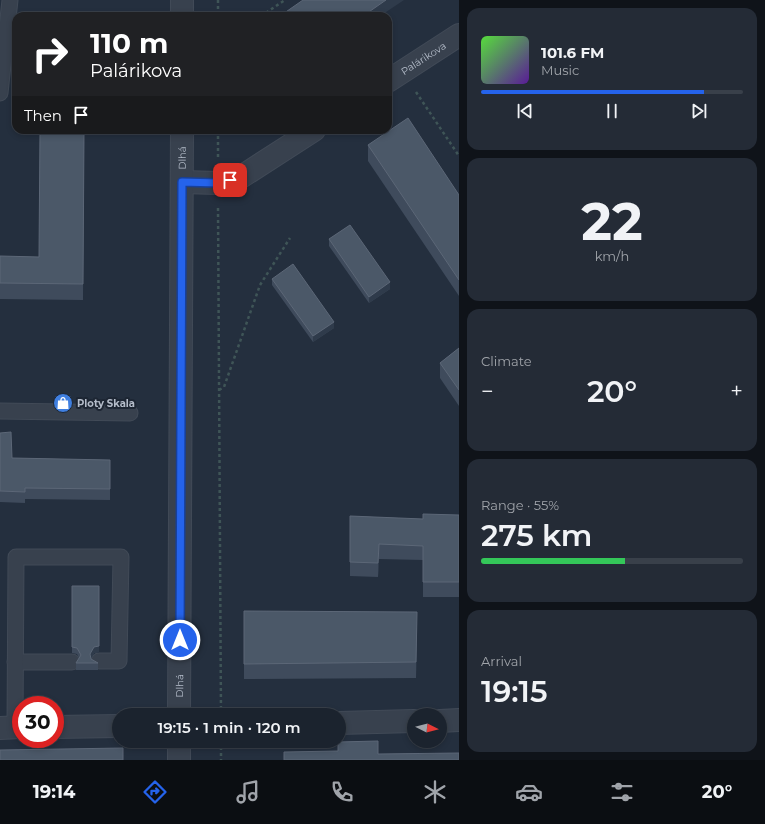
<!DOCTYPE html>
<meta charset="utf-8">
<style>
:root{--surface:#1b232e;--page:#242b36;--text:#f1f3f6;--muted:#a0a4aa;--line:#39404a;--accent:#2563eb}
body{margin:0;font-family:Montserrat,sans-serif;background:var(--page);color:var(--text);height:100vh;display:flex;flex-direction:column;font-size:15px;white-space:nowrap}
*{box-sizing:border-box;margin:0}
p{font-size:13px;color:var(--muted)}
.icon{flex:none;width:22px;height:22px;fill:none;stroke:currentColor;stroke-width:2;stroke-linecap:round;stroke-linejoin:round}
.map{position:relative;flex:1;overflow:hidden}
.panel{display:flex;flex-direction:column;gap:8px;padding:8px;background:#0f1319;width:306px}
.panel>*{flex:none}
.hud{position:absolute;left:12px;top:12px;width:380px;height:122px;border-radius:12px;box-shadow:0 2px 6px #0003,0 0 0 1px var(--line);background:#202124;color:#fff;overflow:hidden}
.needle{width:26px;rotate:96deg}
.tools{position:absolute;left:407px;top:708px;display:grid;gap:8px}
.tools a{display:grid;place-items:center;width:40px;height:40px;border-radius:50%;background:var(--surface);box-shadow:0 2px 6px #0003,0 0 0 1px var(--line);font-size:20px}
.speed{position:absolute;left:12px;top:696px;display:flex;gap:8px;font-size:20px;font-weight:700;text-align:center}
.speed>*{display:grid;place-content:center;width:52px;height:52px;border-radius:50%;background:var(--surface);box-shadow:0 2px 6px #0003,0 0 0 1px var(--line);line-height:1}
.speed .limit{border:6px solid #d22;background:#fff;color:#111}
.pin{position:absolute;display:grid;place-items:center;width:34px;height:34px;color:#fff;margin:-17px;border-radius:8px;box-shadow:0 2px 6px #0006}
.me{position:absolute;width:44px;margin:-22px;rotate:0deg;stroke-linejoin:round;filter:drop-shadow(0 0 3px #0008)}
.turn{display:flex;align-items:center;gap:14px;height:84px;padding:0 12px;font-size:18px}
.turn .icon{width:52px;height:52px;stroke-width:2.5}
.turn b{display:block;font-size:28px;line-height:34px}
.then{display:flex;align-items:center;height:38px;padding:0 12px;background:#0003;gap:8px;font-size:15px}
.big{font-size:30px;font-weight:600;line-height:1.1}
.panel .widget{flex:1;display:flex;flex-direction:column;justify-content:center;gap:6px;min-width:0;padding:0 14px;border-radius:12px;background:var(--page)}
.panel .dial{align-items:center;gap:0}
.dial b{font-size:52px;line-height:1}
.song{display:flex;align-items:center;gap:12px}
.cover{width:48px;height:48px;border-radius:6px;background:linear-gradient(135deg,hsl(110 70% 55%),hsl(270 70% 35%))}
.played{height:4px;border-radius:2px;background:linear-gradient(90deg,var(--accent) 85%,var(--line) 85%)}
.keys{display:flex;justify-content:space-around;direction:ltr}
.heat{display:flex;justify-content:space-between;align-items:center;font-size:22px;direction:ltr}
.charge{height:6px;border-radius:3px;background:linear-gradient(90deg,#34c759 55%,var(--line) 0)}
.trip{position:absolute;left:112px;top:708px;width:234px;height:40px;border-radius:20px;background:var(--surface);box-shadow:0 2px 6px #0003,0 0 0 1px var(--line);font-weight:600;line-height:40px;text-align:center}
.dock{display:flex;height:64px;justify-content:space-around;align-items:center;background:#0b0e12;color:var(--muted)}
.dock .icon{width:28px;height:28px}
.dock .on{color:var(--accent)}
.dock b{font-size:18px;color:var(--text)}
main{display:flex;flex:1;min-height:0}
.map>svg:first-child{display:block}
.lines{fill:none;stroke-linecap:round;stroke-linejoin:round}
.lane-casing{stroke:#414a57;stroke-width:17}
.street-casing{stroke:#414a57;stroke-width:24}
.path{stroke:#3f5557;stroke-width:2.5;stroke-dasharray:3 3;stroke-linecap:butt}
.lane{stroke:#38414e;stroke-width:15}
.street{stroke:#38414e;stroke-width:22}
.wall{fill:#3f4b5c}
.shaded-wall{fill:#2f3b4b}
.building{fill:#4b5868;stroke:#5c6777}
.route-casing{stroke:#184099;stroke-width:10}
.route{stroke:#2563eb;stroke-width:7}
.labels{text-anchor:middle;stroke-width:4;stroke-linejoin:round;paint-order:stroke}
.street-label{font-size:10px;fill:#b4bcc9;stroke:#1d2633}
.poi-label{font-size:10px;font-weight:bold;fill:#b4bcc9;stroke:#1d2633;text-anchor:start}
</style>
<main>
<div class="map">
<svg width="459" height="760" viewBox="0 0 459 760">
<rect width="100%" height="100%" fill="#242f3e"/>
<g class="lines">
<!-- lane casing -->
<g class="lane-casing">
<g id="lane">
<path d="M0,93L10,0"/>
<path d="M0,411L130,413"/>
<path d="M15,662H72"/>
<path d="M15,727L16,557H121L119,661H99"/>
</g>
</g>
<!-- street casing -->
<g class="street-casing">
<g id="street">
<path d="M182,16V0"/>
<path id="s1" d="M388,81L459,35"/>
<path d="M182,182L218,183L241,177L314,130"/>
<path id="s2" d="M179,715L182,130"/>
<path d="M440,721L459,720"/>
<path d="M339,723L414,721"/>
<path d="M55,727L119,726"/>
<path d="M0,728L21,727"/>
<path d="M179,760V741"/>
</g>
</g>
<!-- path -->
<g class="path">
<path d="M218,0V16"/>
<path d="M261,16L285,0"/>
<path d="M416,92L459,156"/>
<path d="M218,157V130"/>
<path d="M218,208L221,715"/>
<path d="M219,390L224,387L260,285L290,238"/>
<path d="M221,741V760"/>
</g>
<!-- lane -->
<use href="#lane" class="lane"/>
<!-- street -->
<use href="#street" class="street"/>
</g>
<!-- wall -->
<g class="wall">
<path d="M84,130L83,300L0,299V256L39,257Z"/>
<path d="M368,145L459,195V296L368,161Z"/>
<path d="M329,239L390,289L369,303L329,246Z"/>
<path d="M272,279L334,328L313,342L272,285Z"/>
<path d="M459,348V406L440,378V363Z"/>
<path d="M0,433L12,458L110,460V500L25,499V503L0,502Z"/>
<path d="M459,515V597H423V560L379,559L378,577L350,576V516L423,519Z"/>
<path d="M72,586H99V652L94,653L91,659L98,663V670H76V663L79,658L77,654L72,653Z"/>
<path d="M244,611L417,628L416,678L244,679Z"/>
</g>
<!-- shaded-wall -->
<g class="shaded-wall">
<path d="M386,0H404L380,16H363Z"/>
<path d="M390,282V289L369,303V297Z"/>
<path d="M334,322V328L313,342V336Z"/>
<path d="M379,544V559L378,577V563Z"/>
<path d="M417,612V628L416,678V662Z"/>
<path d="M99,646V652L94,653L90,661V654L94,647Z"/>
</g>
<!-- building -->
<g class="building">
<path d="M303,0H386L363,16H280Z"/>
<path d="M408,118L459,195V280L368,145Z"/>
<path d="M40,130H84L83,284L0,283V256L39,257Z"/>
<path d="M350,225L390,282L369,297L329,239Z"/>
<path d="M293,264L334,322L313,336L272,279Z"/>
<path d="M459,348V390L440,363Z"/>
<path d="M11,432L12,458L110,460V489L25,488V492L0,491V433Z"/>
<path d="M423,514L459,515V582H423V546L379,544L378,563L350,562V516L423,519Z"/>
<path d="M72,586H99V646L94,647L90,654L91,659L98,663H76L81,655L77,648L72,647Z"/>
<path d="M244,611L417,612L416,662L244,664Z"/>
<path d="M378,741V754L459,753V760H284V752L338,751V742Z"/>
<path d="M123,748V760H0V750Z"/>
</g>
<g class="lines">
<!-- route casing -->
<g class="route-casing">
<path id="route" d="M180,640L182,182L218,183L230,180"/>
</g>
<!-- route -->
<use href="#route" class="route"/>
</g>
<!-- icons -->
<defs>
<g id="shop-disc" transform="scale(1)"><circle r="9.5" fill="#3f7fe0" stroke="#1d2633"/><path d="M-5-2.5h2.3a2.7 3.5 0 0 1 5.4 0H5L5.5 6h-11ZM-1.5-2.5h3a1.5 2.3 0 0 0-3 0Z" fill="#fff"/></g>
</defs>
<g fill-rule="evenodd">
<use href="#shop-disc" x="63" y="403"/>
</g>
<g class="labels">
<!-- street labels -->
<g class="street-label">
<text dy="4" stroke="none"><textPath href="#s1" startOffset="42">Palárikova</textPath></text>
<text dy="4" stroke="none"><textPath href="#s2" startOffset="557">Dlhá</textPath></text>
<text dy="4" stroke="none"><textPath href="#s2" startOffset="29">Dlhá</textPath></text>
</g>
<!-- poi labels -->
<g class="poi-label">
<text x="77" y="407">Ploty Skala</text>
</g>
</g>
</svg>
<div class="tools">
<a><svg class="needle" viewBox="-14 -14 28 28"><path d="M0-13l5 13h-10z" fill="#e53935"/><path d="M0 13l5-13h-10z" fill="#a0a4aa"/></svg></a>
</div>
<div class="speed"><div class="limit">30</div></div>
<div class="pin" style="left:230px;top:180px;background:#d93025"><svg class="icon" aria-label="arrive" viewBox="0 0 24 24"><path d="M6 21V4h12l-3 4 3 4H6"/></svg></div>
<svg class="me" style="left:180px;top:640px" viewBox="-20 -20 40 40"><circle r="17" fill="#2563eb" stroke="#fff" stroke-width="3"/><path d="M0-11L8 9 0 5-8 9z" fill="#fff"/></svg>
<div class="trip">19:15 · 1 min · 120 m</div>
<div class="hud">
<div class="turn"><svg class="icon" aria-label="right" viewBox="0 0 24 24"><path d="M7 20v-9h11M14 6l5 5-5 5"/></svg><div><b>110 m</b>Palárikova</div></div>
<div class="then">Then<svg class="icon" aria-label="arrive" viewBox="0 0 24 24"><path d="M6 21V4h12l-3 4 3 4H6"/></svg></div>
</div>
</div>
<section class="panel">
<div class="widget">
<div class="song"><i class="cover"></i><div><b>101.6 FM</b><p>Music</p></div></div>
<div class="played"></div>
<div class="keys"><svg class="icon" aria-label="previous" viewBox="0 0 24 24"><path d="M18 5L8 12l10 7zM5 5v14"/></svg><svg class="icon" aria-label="pause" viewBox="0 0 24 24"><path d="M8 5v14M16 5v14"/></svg><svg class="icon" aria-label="next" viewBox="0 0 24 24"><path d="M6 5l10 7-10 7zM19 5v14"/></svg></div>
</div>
<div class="widget dial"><b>22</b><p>km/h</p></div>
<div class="widget"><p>Climate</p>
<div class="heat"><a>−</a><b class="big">20°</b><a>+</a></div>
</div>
<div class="widget"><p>Range · 55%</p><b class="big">275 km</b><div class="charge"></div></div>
<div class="widget"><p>Arrival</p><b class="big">19:15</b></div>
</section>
</main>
<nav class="dock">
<b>19:14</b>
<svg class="icon on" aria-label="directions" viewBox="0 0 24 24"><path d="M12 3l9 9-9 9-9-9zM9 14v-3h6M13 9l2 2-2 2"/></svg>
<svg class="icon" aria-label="music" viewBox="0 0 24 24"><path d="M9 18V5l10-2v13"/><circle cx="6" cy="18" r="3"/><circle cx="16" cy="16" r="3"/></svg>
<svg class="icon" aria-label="phone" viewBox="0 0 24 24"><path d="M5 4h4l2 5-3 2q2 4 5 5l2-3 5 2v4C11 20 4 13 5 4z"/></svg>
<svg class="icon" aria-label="climate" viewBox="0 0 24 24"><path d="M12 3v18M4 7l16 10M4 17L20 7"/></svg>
<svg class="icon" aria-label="car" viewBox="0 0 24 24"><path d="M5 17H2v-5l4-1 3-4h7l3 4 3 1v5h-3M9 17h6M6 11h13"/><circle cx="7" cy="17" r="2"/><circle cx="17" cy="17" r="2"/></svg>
<svg class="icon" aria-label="filters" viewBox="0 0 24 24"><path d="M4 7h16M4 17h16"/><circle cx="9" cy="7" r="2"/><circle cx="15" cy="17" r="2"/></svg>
<b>20°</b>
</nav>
